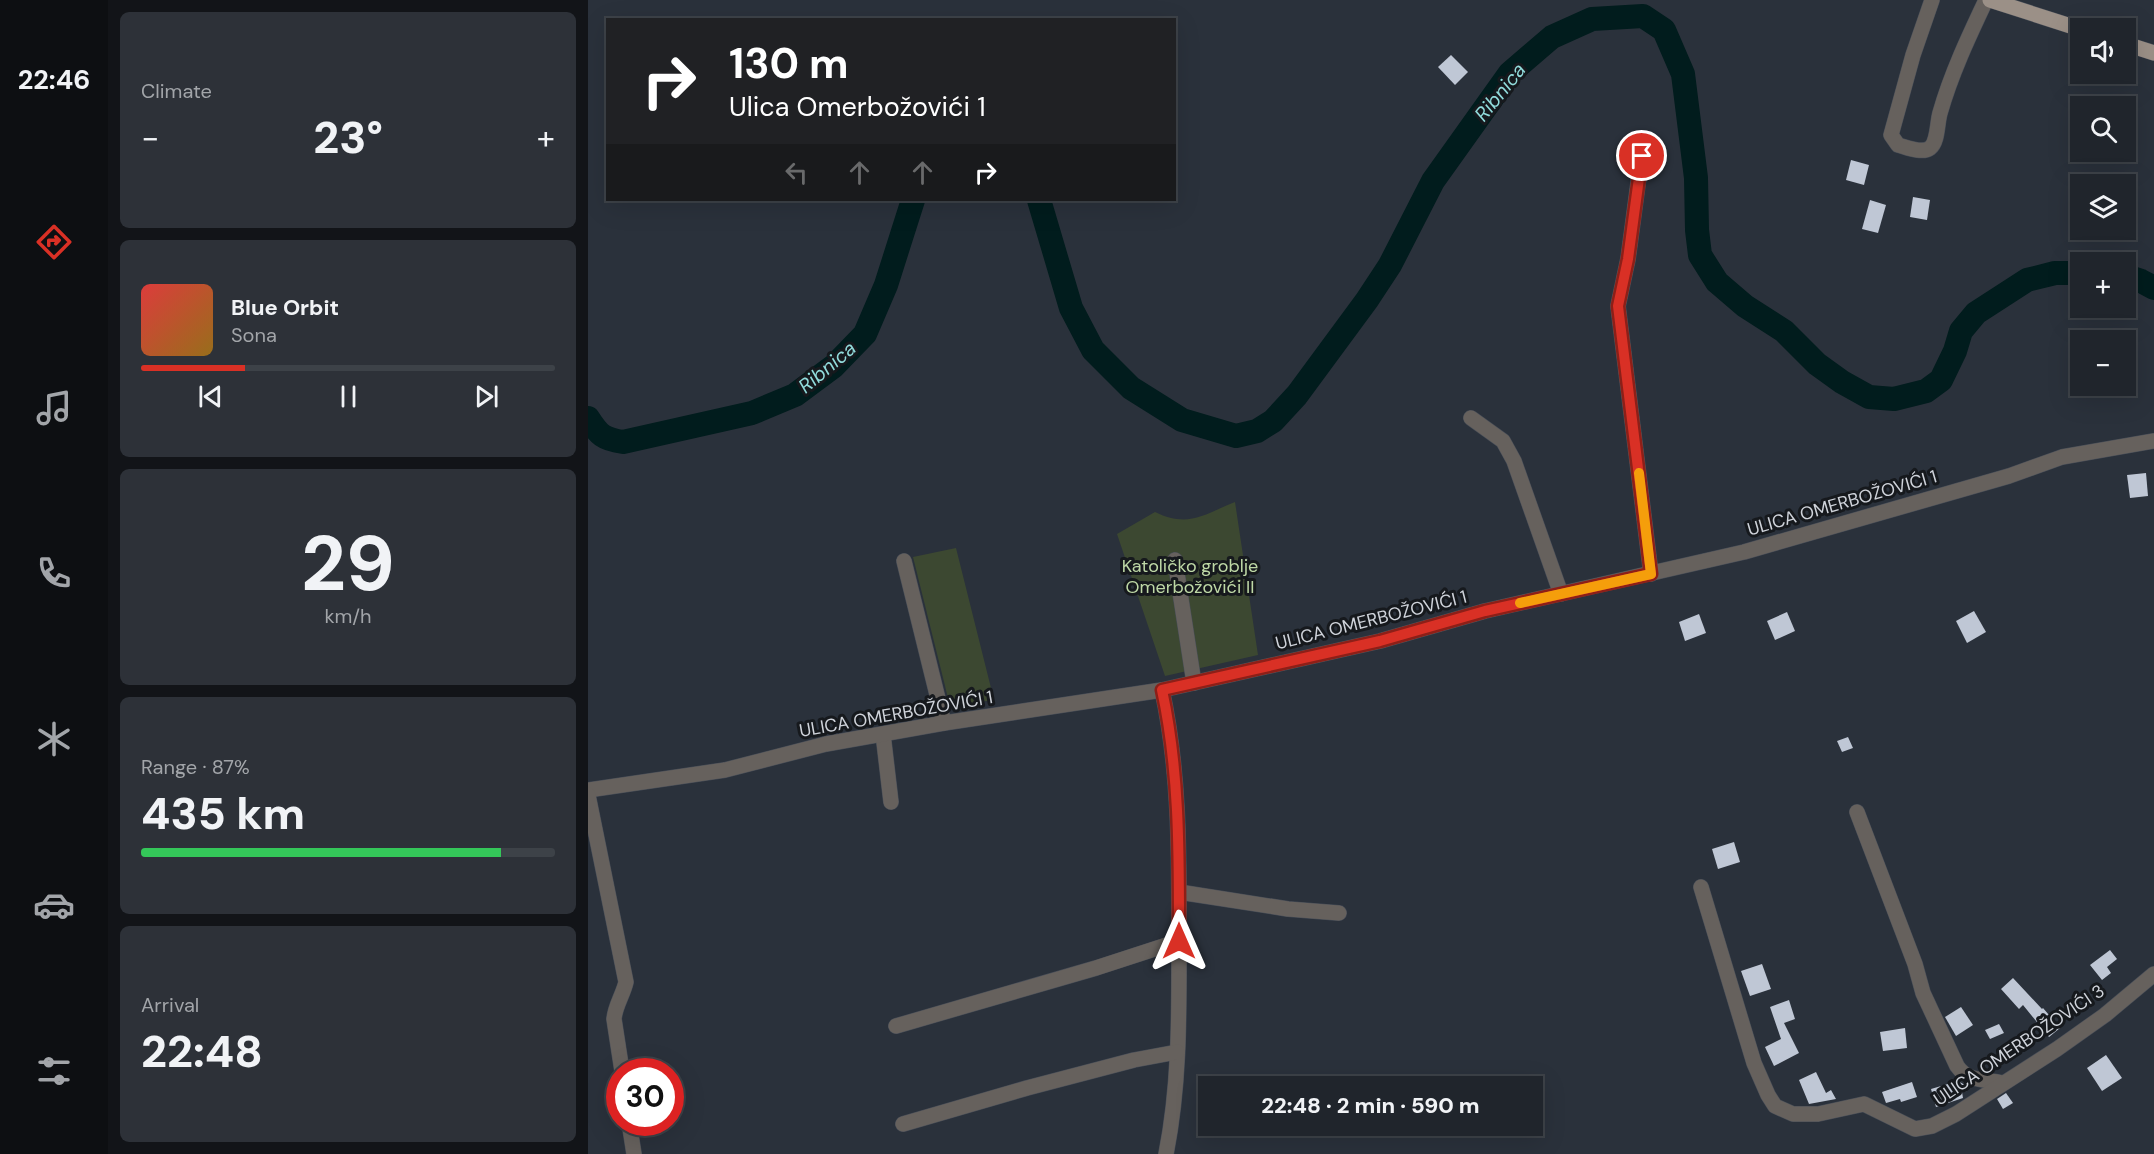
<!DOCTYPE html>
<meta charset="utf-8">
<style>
:root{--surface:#20252c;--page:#2d3138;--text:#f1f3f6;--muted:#a2a5a9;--line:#3d4248;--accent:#d93025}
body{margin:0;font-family:"DM Sans",sans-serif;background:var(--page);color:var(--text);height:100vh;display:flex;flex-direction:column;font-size:22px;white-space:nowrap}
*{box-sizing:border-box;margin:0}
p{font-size:20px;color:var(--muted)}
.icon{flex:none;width:33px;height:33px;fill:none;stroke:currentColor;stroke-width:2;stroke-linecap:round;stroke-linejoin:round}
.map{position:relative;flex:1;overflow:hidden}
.panel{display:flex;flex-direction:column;gap:12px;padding:12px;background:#121418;width:480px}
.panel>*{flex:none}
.top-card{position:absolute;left:18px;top:18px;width:570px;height:183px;border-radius:0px;box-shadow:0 6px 24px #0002,0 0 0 2px var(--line);background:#202124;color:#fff;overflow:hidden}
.tools{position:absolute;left:1482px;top:18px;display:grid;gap:12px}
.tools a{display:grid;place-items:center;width:66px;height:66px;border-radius:0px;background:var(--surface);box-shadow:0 6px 24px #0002,0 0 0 2px var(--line);font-size:30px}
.speed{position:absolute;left:18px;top:1058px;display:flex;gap:12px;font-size:30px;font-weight:700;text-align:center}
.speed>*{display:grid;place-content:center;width:78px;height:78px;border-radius:50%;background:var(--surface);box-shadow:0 6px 24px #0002,0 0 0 2px var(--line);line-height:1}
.speed .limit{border:9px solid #d22;background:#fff;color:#111}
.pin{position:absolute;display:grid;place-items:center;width:51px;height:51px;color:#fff;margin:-26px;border:3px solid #fff;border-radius:50%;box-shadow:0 2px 6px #0007}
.me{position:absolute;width:66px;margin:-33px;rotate:0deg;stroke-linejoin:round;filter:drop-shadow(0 0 4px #0008)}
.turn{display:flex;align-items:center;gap:21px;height:126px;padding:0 24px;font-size:27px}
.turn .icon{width:78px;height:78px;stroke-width:2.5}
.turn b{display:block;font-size:42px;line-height:51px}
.lanes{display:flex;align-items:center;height:57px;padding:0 24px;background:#0003;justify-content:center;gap:30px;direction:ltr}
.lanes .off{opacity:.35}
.big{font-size:45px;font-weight:800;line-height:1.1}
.panel .widget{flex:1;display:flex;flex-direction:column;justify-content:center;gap:9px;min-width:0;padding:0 21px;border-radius:9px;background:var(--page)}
.panel .dial{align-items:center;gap:0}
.dial b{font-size:78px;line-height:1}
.song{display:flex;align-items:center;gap:18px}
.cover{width:72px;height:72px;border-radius:9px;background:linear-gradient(135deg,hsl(0 70% 55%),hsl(40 70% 35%))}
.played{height:6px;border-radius:3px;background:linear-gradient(90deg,var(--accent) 25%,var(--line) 25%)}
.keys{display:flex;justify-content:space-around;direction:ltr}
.heat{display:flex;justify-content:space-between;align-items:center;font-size:33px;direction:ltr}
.charge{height:9px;border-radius:4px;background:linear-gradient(90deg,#34c759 87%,var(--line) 0)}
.trip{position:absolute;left:610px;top:1076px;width:345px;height:60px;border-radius:0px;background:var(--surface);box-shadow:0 6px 24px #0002,0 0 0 2px var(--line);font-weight:800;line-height:60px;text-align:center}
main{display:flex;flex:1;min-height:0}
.tab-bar{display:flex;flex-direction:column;width:108px;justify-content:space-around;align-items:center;background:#0d0f12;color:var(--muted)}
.tab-bar .icon{width:42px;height:42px}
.tab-bar .current{color:var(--accent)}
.tab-bar b{font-size:27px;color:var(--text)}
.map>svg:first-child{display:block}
.green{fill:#3c4831}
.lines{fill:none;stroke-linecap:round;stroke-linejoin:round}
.river{stroke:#011c1d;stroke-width:24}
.building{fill:#bfc7d5}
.minor-casing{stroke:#484e58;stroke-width:16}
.major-casing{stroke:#484e58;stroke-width:16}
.minor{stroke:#66615d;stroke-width:15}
.major{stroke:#9b9087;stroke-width:15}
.route-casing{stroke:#8d1f18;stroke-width:15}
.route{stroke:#d93025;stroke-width:10}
.slow{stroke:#f59e0b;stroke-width:10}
.labels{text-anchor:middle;stroke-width:6;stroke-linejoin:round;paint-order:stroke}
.street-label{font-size:18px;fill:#cfd3da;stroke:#16191d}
.park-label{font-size:18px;fill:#bed8a6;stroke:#16191d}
.water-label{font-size:20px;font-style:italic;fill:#91dbdb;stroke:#16191d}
</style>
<main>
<nav class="tab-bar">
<b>22:46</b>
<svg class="icon current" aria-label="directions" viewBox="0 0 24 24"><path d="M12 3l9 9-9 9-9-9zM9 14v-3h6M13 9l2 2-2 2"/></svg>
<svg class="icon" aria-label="music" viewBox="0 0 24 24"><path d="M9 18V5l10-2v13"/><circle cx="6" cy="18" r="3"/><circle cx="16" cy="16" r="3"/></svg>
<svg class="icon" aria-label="phone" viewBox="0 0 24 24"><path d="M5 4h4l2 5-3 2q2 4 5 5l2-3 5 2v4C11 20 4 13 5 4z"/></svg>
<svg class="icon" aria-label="climate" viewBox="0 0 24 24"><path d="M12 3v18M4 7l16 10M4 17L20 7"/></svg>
<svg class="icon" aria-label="car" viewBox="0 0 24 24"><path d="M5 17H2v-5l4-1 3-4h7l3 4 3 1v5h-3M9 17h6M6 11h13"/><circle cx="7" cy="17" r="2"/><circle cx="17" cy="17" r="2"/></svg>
<svg class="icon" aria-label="filters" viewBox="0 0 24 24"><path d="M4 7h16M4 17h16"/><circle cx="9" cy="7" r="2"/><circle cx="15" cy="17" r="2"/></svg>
</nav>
<section class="panel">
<div class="widget"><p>Climate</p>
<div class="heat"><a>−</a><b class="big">23°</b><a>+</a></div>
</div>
<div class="widget">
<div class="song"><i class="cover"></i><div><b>Blue Orbit</b><p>Sona</p></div></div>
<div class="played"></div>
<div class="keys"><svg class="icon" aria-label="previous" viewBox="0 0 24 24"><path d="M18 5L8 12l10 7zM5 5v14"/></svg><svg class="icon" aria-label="pause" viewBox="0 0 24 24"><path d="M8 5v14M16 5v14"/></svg><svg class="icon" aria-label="next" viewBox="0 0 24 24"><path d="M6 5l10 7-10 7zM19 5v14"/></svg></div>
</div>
<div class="widget dial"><b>29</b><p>km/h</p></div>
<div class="widget"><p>Range · 87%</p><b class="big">435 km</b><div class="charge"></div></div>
<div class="widget"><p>Arrival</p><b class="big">22:48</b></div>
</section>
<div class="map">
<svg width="1566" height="1154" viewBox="0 0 1566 1154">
<rect width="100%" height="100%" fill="#2a313b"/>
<!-- green -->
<g class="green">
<path d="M647,502L670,655L577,676L529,534L567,512C600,528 615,515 647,502Z"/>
<path d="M368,548L406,700L362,706L325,557Z"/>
</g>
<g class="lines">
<!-- river -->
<g class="river">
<path d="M451,200L483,308L505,350L543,388L594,420L648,436L669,431L685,421L709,395L779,300L802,265L845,181L922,73L964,37L1004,19L1055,16L1076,30L1095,74L1108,178L1109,230L1112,255L1129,282L1157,306L1196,331L1229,364L1254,382L1281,397L1306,399L1338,391L1353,380L1367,351L1373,331L1388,313L1439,280L1467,273H1492"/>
<path d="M1538,276L1553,281L1566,288"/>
<path d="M0,418C11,435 15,439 35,442L164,413L207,395L246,366L277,334L298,285L325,200"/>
</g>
</g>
<!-- building -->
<g class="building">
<path d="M863,55L880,72L867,85L850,67Z"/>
<path d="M1263,160L1281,165L1276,185L1258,180Z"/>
<path d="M1325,197L1342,200L1339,220L1322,217Z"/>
<path d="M1282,200L1298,205L1290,233L1274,229Z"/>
<path d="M1558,473L1560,496L1542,498L1539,475Z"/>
<path d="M1386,611L1398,632L1379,643L1368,621Z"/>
<path d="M1199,612L1207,631L1187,640L1179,621Z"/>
<path d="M1111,614L1118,633L1097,641L1091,622Z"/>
<path d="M1260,737L1265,748L1254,752L1249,741Z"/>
<path d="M1146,842L1152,862L1130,869L1124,849Z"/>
<path d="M1522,950L1529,959L1519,967L1523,973L1514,980L1502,965Z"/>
<path d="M1174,964L1183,989L1162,996L1153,971Z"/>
<path d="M1425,978L1454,1009L1455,1008L1472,1028L1461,1037L1435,1005L1431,1009L1413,989Z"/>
<path d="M1201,1000L1207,1019L1196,1023L1211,1053L1186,1066L1177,1047L1193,1039L1182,1007Z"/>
<path d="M1373,1007L1385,1025L1368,1036L1357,1017Z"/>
<path d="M1411,1024L1416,1033L1402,1039L1397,1030Z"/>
<path d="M1317,1028L1319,1048L1295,1051L1292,1032Z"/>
<path d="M1518,1055L1534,1078L1514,1091L1499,1068Z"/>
<path d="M1228,1072L1238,1093L1243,1090L1248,1099L1221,1104L1211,1080Z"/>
<path d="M1370,1081L1377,1085L1379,1091L1374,1092L1375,1098L1348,1107L1343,1089Z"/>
<path d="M1324,1082L1329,1097L1313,1102L1312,1099L1298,1103L1294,1092Z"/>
<path d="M1418,1093L1425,1103L1415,1109L1409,1099Z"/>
</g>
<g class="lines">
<!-- minor casing -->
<g class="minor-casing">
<g id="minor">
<path d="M1344,0L1325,55L1303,135L1310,145C1318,147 1334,154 1342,148C1350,142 1349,123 1352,113C1363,74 1381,36 1398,0"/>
<path d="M1054,154L1040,259L1030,306L1063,574"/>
<path d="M883,418L915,441L926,461L973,594"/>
<path d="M587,560L606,683"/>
<path d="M316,561L356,723"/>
<path d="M574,690C592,773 591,856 591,940C591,1011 592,1084 578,1154"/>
<path d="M295,734L303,802"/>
<path d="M0,790L137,770L238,744L356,723L574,690L792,641L897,611L1156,552L1421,476L1474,457L1566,441"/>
<path d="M0,795L38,982C35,995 27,1006 26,1019L34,1071"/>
<path d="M1269,812L1327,964L1335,993L1369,1066C1381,1083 1396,1078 1414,1083"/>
<path d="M1113,887L1166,1063L1180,1095L1187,1106L1205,1114H1230L1276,1104L1327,1129L1344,1126L1368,1114L1469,1049L1517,1015L1566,974"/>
<path d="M591,892L700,909L751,913"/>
<path d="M308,1026L508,968L591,941"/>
<path d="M41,1122L46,1154"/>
<path d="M315,1124L439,1088L546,1060L589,1052"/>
</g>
</g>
<!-- major casing -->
<g class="major-casing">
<g id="major">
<path d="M1402,0L1492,29"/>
<path d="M1538,44L1566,53"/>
</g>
</g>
<!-- minor -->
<use href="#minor" class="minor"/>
<!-- major -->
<use href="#major" class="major"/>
</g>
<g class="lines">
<!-- route casing -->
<g class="route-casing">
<path id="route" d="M591,941C591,857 592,773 574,690L792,641L897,611L1063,574L1030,306L1040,259L1054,156"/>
</g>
<!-- route -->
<use href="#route" class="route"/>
<!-- slow -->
<path class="slow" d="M932,603L1063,574L1051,473"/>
</g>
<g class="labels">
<!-- street labels -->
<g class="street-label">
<text transform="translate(1254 503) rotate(-16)" y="6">ULICA OMERBOŽOVIĆI 1</text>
<text transform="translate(783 620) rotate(-14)" y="6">ULICA OMERBOŽOVIĆI 1</text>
<text transform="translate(308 714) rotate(-10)" y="6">ULICA OMERBOŽOVIĆI 1</text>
<text transform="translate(1431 1045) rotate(-34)" y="6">ULICA OMERBOŽOVIĆI 3</text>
</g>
<!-- park labels -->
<g class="park-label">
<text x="602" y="572">Katoličko groblje<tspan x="602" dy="21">Omerbožovići II</tspan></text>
</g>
<!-- water labels -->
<g class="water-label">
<text transform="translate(912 92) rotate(-51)" y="7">Ribnica</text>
<text transform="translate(239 367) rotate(-40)" y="7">Ribnica</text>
</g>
</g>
</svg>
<div class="tools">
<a><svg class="icon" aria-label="sound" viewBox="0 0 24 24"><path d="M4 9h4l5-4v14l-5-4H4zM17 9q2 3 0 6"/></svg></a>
<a><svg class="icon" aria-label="search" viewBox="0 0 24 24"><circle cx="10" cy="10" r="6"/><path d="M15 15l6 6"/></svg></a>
<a><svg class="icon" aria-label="layers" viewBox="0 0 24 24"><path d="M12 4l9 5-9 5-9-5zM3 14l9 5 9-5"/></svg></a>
<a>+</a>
<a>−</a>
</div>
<div class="speed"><div class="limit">30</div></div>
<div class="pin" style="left:1054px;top:156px;background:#d93025"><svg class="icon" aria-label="arrive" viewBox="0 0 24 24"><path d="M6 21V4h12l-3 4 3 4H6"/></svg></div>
<svg class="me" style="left:591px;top:941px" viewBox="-20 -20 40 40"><path d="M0-17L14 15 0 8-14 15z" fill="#d93025" stroke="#fff" stroke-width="4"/></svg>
<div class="trip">22:48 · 2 min · 590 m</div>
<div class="top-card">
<div class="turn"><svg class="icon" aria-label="right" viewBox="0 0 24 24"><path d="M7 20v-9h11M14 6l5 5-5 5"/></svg><div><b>130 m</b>Ulica Omerbožovići 1</div></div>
<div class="lanes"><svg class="icon off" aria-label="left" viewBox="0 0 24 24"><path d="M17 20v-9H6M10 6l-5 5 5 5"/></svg><svg class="icon off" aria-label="ahead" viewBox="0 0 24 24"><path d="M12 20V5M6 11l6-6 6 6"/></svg><svg class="icon off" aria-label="ahead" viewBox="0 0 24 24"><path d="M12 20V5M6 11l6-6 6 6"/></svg><svg class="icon" aria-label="right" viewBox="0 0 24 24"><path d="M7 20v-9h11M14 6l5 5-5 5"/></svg></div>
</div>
</div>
</main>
